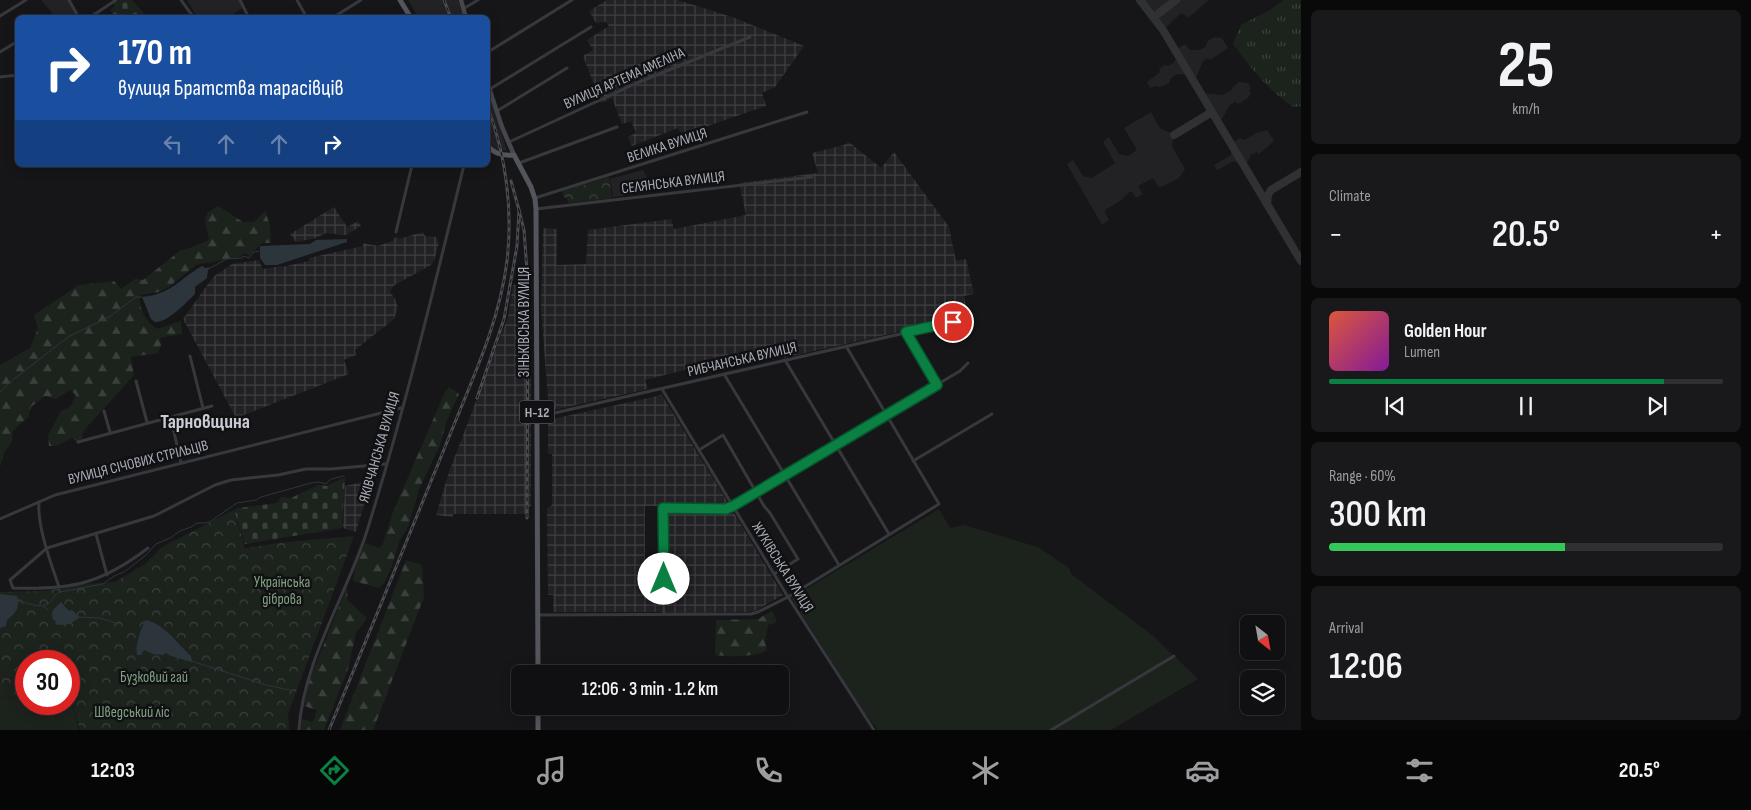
<!DOCTYPE html>
<meta charset="utf-8">
<style>
:root{--surface:#101012;--page:#19191b;--text:#f1f3f6;--muted:#9c9d9f;--line:#303032;--accent:#0b8043}
body{margin:0;font-family:"Sofia Sans Condensed",sans-serif;background:var(--page);color:var(--text);height:100vh;display:flex;flex-direction:column;font-size:19px;white-space:nowrap}
*{box-sizing:border-box;margin:0}
p{font-size:16px;color:var(--muted)}
.icon{flex:none;width:28px;height:28px;fill:none;stroke:currentColor;stroke-width:2;stroke-linecap:round;stroke-linejoin:round}
.map{position:relative;flex:1;overflow:hidden}
.sheet{display:flex;flex-direction:column;gap:10px;padding:10px;background:#09090a;width:450px}
.sheet>*{flex:none}
.guide{position:absolute;left:15px;top:15px;width:475px;height:152px;border-radius:8px;box-shadow:0 2px 12px #0003,0 0 0 1px var(--line);background:#1a4fa0;color:#fff;overflow:hidden}
.needle{width:32px;rotate:149deg}
.tools{position:absolute;left:1240px;top:615px;display:grid;gap:10px}
.tools a{display:grid;place-items:center;width:45px;height:45px;border-radius:8px;background:var(--surface);box-shadow:0 2px 12px #0003,0 0 0 1px var(--line);font-size:25px}
.speed{position:absolute;left:15px;top:650px;display:flex;gap:10px;font-size:25px;font-weight:700;text-align:center}
.speed>*{display:grid;place-content:center;width:65px;height:65px;border-radius:50%;background:var(--surface);box-shadow:0 2px 12px #0003,0 0 0 1px var(--line);line-height:1}
.speed .limit{border:8px solid #d22;background:#fff;color:#111}
.pin{position:absolute;display:grid;place-items:center;width:42px;height:42px;color:#fff;margin:-21px;border:2px solid #fff;border-radius:50%;box-shadow:0 1px 5px #0007}
.me{position:absolute;width:55px;margin:-28px;rotate:0deg;stroke-linejoin:round;filter:drop-shadow(0 0 4px #0008)}
.turn{display:flex;align-items:center;gap:18px;height:105px;padding:0 20px;font-size:22px}
.turn .icon{width:65px;height:65px;stroke-width:2.5}
.turn b{display:block;font-size:35px;line-height:42px}
.lanes{display:flex;align-items:center;height:48px;padding:0 20px;background:#0003;justify-content:center;gap:25px;direction:ltr}
.lanes .off{opacity:.35}
.big{font-size:38px;font-weight:600;line-height:1.1}
.sheet .tile{flex:1;display:flex;flex-direction:column;justify-content:center;gap:8px;min-width:0;padding:0 18px;border-radius:8px;background:var(--page)}
.sheet .dial{align-items:center;gap:0}
.dial b{font-size:65px;line-height:1}
.song{display:flex;align-items:center;gap:15px}
.cover{width:60px;height:60px;border-radius:8px;background:linear-gradient(135deg,hsl(10 70% 55%),hsl(290 70% 35%))}
.played{height:5px;border-radius:2px;background:linear-gradient(90deg,var(--accent) 85%,var(--line) 85%)}
.keys{display:flex;justify-content:space-around;direction:ltr}
.heat{display:flex;justify-content:space-between;align-items:center;font-size:28px;direction:ltr}
.charge{height:8px;border-radius:4px;background:linear-gradient(90deg,#34c759 60%,var(--line) 0)}
.trip{position:absolute;left:511px;top:665px;width:278px;height:50px;border-radius:8px;background:var(--surface);box-shadow:0 2px 12px #0003,0 0 0 1px var(--line);font-weight:600;line-height:50px;text-align:center}
.tabs{display:flex;height:80px;justify-content:space-around;align-items:center;background:#060607;color:var(--muted)}
.tabs .icon{width:35px;height:35px}
.tabs .current{color:var(--accent)}
.tabs b{font-size:22px;color:var(--text)}
main{display:flex;flex:1;min-height:0}
.map>svg:first-child{display:block}
.built{fill:#222225}
.industrial{fill:url(#industrial-grid)}
.grass{fill:url(#grass-tufts)}
.forest{fill:url(#forest-firs)}
.cemetery{fill:url(#cemetery-stones)}
.park{fill:url(#park-crowns)}
.garden{fill:#1c231d}
.water{fill:#2c353c}
.lines{fill:none;stroke-linecap:round;stroke-linejoin:round}
.stream{stroke:#2c353c;stroke-width:1}
.taxiway{stroke:#303135;stroke-width:8}
.street{stroke:#37383d;stroke-width:3}
.secondary{stroke:#45474d;stroke-width:4.5}
.primary{stroke:#53555c;stroke-width:5}
.rail-casing{stroke:#4a4c52;stroke-width:3}
.rail{stroke:#111113;stroke-width:1;stroke-dasharray:4;stroke-linecap:butt}
.route-casing{stroke:#07532c;stroke-width:12}
.route{stroke:#0b8043;stroke-width:9}
.labels{text-anchor:middle;stroke-width:5;stroke-linejoin:round;paint-order:stroke}
.shield{fill:#111113;stroke:#7b7e86;stroke-width:1}
.shield-label{font-size:14px;font-weight:bold;fill:#a8adb8}
.street-label{font-size:15px;fill:#a8adb8;stroke:#111113}
.park-label{font-size:15px;fill:#7fa381;stroke:#111113}
.district-label{font-size:20px;font-weight:bold;fill:#c9ccd4;stroke:#111113}
</style>
<main>
<div class="map">
<svg width="1301" height="730" viewBox="0 0 1301 730">
<defs>
<pattern id="industrial-grid" width="8" height="8" patternUnits="userSpaceOnUse" patternTransform="scale(1.25)"><rect width="8" height="8" fill="#222225"/><path d="M0 4h8M4 0v8" fill="none" stroke="#3f3f43"/></pattern>
<pattern id="grass-tufts" width="24" height="20" patternUnits="userSpaceOnUse" patternTransform="scale(1.25)"><rect width="24" height="20" fill="#1c231d"/><path d="M3 7l-1-3M5 7V3M7 7l1-3M15 17l-1-3M17 17v-4M19 17l1-3" fill="none" stroke="#3a403c"/></pattern>
<pattern id="forest-firs" width="22" height="20" patternUnits="userSpaceOnUse" patternTransform="scale(1.25)"><rect width="22" height="20" fill="#1c231d"/><path d="M5 1l3.5 6h-7zM16 11l3.5 6h-7z" fill="#3a403c"/></pattern>
<pattern id="cemetery-stones" width="16" height="16" patternUnits="userSpaceOnUse" patternTransform="scale(1.25)"><rect width="16" height="16" fill="#1c231d"/><path d="M2 7V4a2 2 0 0 1 4 0v3zM10 15v-3a2 2 0 0 1 4 0v3z" fill="#3a403c"/></pattern>
<pattern id="park-crowns" width="20" height="18" patternUnits="userSpaceOnUse" patternTransform="scale(1.25)"><rect width="20" height="18" fill="#1c231d"/><path d="M2 6a3 3 0 1 1 6 0M12 15a3 3 0 1 1 6 0" fill="none" stroke="#3a403c"/></pattern>
</defs>
<rect width="100%" height="100%" fill="#161618"/>
<!-- built -->
<g class="built">
<path d="M41,0H68L77,17H46L52,13Z"/>
<path d="M187,0H239L243,8L229,17L227,15L224,17H197Z"/>
<path d="M408,0H458L464,17H418Z"/>
<path d="M1140,0H1209L1188,18L1184,14H1180L1163,30Z"/>
<path d="M1214,37L1222,38L1228,48L1210,60L1208,58L1203,61L1194,83L1190,75L1177,74L1171,78L1169,83L1161,87L1155,86L1150,88L1147,82L1160,72L1159,69L1165,65L1168,66L1173,63L1178,56L1175,50L1185,44L1190,50H1199L1205,47L1208,41Z"/>
<path d="M1239,82L1248,83L1251,88L1249,90L1251,93L1248,98L1238,104L1235,102L1230,105L1219,124L1200,93L1223,95L1232,90L1233,87Z"/>
<path d="M488,92L507,150L505,151L495,149L488,140Z"/>
<path d="M1151,112L1160,128L1174,135L1172,146L1185,169L1179,178L1164,186L1159,187L1153,178L1138,186L1143,194L1136,198L1132,192H1129L1120,201L1105,210V213L1109,220L1102,225L1067,164L1073,160L1083,176L1092,178L1115,163L1103,142L1109,137L1119,154L1128,156L1137,150L1124,128Z"/>
<path d="M1267,130L1274,141L1259,154L1257,152L1251,155L1245,167L1234,161L1217,170L1214,165L1231,155V144L1240,138L1244,140L1256,133Z"/>
<path d="M643,170L648,179L651,192L613,197L610,179Z"/>
</g>
<!-- industrial -->
<g class="industrial">
<path d="M607,0H678L735,18L804,46L775,87L762,93L766,106L684,134L680,132L678,128L632,146L628,137L636,133L631,121L622,124L612,98L601,103L583,56L593,50L587,40L609,26L606,22L596,23L589,11Z"/>
<path d="M849,142L881,168L894,152L949,227L956,261L966,259L974,294L964,296L967,312L951,315L952,320L783,358L779,346L645,380L648,389L549,411L541,309L543,228L557,229V265L586,264L588,230L671,219L674,229L746,215L739,183L818,173L812,153L844,145Z"/>
<path d="M334,207L347,227L358,221L361,226L346,235L326,233L316,238L296,242L290,234Z"/>
<path d="M423,232L425,236L436,237L439,243L434,261L431,265L393,286L390,292L395,299L398,307L394,319L355,350L356,355L344,360L349,374L236,418L183,319L213,277L232,264L259,260L263,269L281,266L282,267L309,261V258L363,246V243L378,246L394,240V238L398,237L399,239Z"/>
<path d="M513,285H531V507H529V514H453V517L436,515L449,472L508,317Z"/>
<path d="M662,395L727,501L724,506H645V586H662L663,612H553V595H548L547,508L552,505V454H548V420Z"/>
<path d="M366,481H371L356,532L343,528L345,486Z"/>
<path d="M667,511L734,513L783,595L757,610L750,612L666,613Z"/>
</g>
<!-- grass -->
<path class="grass" d="M1284,0H1301V106L1294,107C1269,92 1251,68 1233,44L1241,25L1270,10Z"/>
<!-- forest -->
<g class="forest">
<path d="M218,206L243,222H254L265,211L270,225L271,243H262L249,256L245,253L239,257L196,265L170,286L159,292L140,295C139,309 145,321 157,329L181,321L182,334L160,338L161,345L158,353L131,357L134,375L87,427L82,434L83,438L78,442L72,438L55,446H49L48,435L61,411L70,407L76,395L70,390L56,399L45,396L31,407L28,417L13,431L12,441L4,453L0,467V365L30,348L38,328L34,315L79,285L114,281L121,289L135,279L143,280L181,250L190,248L209,240L205,220L208,212Z"/>
<path d="M449,387L459,394L447,420L440,445L420,487L408,527L399,542L392,566L384,583L379,588L353,581L355,568L365,543L379,548L382,546L393,512L445,392Z"/>
<path d="M406,560L422,565L424,597L373,730H340Z"/>
<path d="M346,589H348L347,600L367,618L356,633L348,669L324,730H301L302,719L313,722L317,710L304,706L308,684Z"/>
<path d="M772,611L777,622L768,625L765,642L767,650C757,657 727,657 715,655L716,620L758,619Z"/>
</g>
<!-- cemetery -->
<g class="cemetery">
<path d="M120,0H132L147,17H115L110,10L115,6L113,3Z"/>
<path d="M345,477L342,528L245,544L234,510L238,508L277,503L281,497L291,498L318,485L327,486Z"/>
</g>
<!-- park -->
<g class="park">
<path d="M609,177L612,198L568,203L567,198L563,197V191Z"/>
<path d="M234,510L245,548L279,543L354,536L288,714L289,730H80L69,693V661H26V696L0,698V592L45,591L83,584L115,582L145,564L162,547Z"/>
</g>
<!-- garden -->
<g class="garden">
<path d="M939,509L950,528L964,525L1038,547L1069,568L1071,574L1152,635L1198,679L1111,730H878L864,712L791,598Z"/>
<path d="M69,693L79,730H0V698L26,696V704H69Z"/>
</g>
<!-- water -->
<g class="water">
<path d="M347,239V242L277,265H265L260,258V246L310,244L316,240Z"/>
<path d="M202,266L205,268L211,267L208,270L207,278L195,287V294C186,303 167,323 155,322L151,319L142,297C172,294 178,280 202,266Z"/>
<path d="M0,594L17,596C21,607 15,614 7,620L6,626L0,628Z"/>
<path d="M61,602L69,611L72,610L80,617C73,623 64,627 55,624L56,622L52,618L53,610Z"/>
<path d="M145,620C161,621 179,645 191,656L192,662L171,656L166,653L163,655L153,654L144,650L141,655H137C135,644 141,630 145,620Z"/>
</g>
<g class="lines">
<!-- stream -->
<g class="stream">
<path d="M210,268L227,259L242,258L243,256L249,258L254,252L259,251"/>
<path d="M0,392L14,379L68,337L109,317L136,297H142"/>
<path d="M18,601C28,602 40,610 49,603C54,599 54,594 60,592L103,584L114,576L124,572L146,555L156,544L170,538L180,531L191,527L197,523H206L211,521L237,503L256,500L261,497L311,483L319,482L326,484L331,479L344,476"/>
<path d="M43,606L48,610"/>
<path d="M79,617L100,618L118,624"/>
<path d="M191,661L266,685L290,690"/>
</g>
<!-- taxiway -->
<g class="taxiway">
<path d="M1140,0L1163,30L1301,261"/>
<path d="M1154,17L1176,0"/>
<path d="M1174,135L1212,112"/>
<path d="M1267,204L1268,195L1271,190L1301,172"/>
</g>
<!-- street -->
<g class="street">
<path d="M69,0L79,18"/>
<path d="M181,0L194,18"/>
<path d="M240,0L249,18"/>
<path d="M297,0L307,18"/>
<path d="M463,9L478,0"/>
<path d="M0,16L26,0"/>
<path d="M89,18L116,0"/>
<path d="M332,18L361,0"/>
<path d="M0,52L18,41"/>
<path d="M488,52L572,0"/>
<path d="M0,77L18,75"/>
<path d="M490,89L591,27"/>
<path d="M497,111L567,68"/>
<path d="M509,142L637,83L750,37"/>
<path d="M519,163L617,127"/>
<path d="M535,198L807,112"/>
<path d="M536,209L812,177"/>
<path d="M396,232L412,165"/>
<path d="M906,333L937,385"/>
<path d="M190,356L203,408"/>
<path d="M785,360L889,534"/>
<path d="M724,374L839,565"/>
<path d="M136,381L147,422"/>
<path d="M662,389L788,597L874,730"/>
<path d="M104,411L110,432"/>
<path d="M168,417L174,432L181,463"/>
<path d="M537,417L953,322"/>
<path d="M78,442L212,406"/>
<path d="M699,450L723,435L764,506L770,513L798,559L774,574"/>
<path d="M913,461L992,414"/>
<path d="M39,502C37,527 51,563 59,587"/>
<path d="M0,519L55,495L401,408"/>
<path d="M96,534L107,575"/>
<path d="M148,548C101,584 71,590 13,588L10,580L47,548L154,516L215,485L231,480L278,475L306,469H331L386,464"/>
<path d="M664,614L663,509H726L733,506L960,371L968,363"/>
<path d="M538,615L751,614L758,612L788,597L939,504L846,346"/>
<path d="M299,730C303,662 345,598 366,534C404,413 434,288 464,165"/>
<path d="M1051,730L1174,656"/>
</g>
<!-- secondary -->
<g class="secondary">
<path d="M461,0L466,18"/>
<path d="M488,85L502,127L514,155"/>
</g>
<!-- primary -->
<g class="primary">
<path d="M400,0L411,18"/>
<path d="M488,146C494,154 503,156 514,155L531,187L535,199L536,209L538,674"/>
<path d="M538,706V730"/>
</g>
<!-- rail casing -->
<g class="rail-casing">
<g id="rail">
<path d="M444,0L451,18"/>
<path d="M519,210L524,230L528,285L527,518"/>
<path d="M477,398L504,319L517,246L519,210L511,181"/>
<path d="M329,730C368,636 407,541 445,447C469,386 499,326 507,261C513,210 506,156 488,108"/>
</g>
</g>
<!-- rail -->
<use href="#rail" class="rail"/>
</g>
<g class="lines">
<!-- route casing -->
<g class="route-casing">
<path id="route" d="M664,579L663,508L726,509L733,506L937,385L906,332L953,322"/>
</g>
<!-- route -->
<use href="#route" class="route"/>
</g>
<g class="labels">
<!-- shield labels -->
<rect class="shield" x="519.5" y="400.5" width="35" height="23" rx="4"/>
<g class="shield-label">
<text x="537" y="417">Н-12</text>
</g>
<!-- street labels -->
<g class="street-label">
<text transform="translate(624 78) rotate(-24)" y="5">ВУЛИЦЯ АРТЕМА АМЕЛІНА</text>
<text transform="translate(667 145) rotate(-18)" y="5">ВЕЛИКА ВУЛИЦЯ</text>
<text transform="translate(673 182) rotate(-7)" y="5">СЕЛЯНСЬКА ВУЛИЦЯ</text>
<text transform="translate(524 322) rotate(-90)" y="5">ЗІНЬКІВСЬКА ВУЛИЦЯ</text>
<text transform="translate(742 359) rotate(-13)" y="5">РИБЧАНСЬКА ВУЛИЦЯ</text>
<text transform="translate(379 447) rotate(-74)" y="5">ЯКІВЧАНСЬКА ВУЛИЦЯ</text>
<text transform="translate(138 462) rotate(-14)" y="5">ВУЛИЦЯ СІЧОВИХ СТРІЛЬЦІВ</text>
<text transform="translate(783 567) rotate(58)" y="5">ЖУКІВСЬКА ВУЛИЦЯ</text>
</g>
<!-- park labels -->
<g class="park-label">
<text x="282" y="587">Українська<tspan x="282" dy="17">діброва</tspan></text>
<text x="154" y="682">Бузковий гай</text>
<text x="132" y="717">Шведський ліс</text>
</g>
<!-- district labels -->
<g class="district-label">
<text x="205" y="428">Тарновщина</text>
</g>
</g>
</svg>
<div class="tools">
<a><svg class="needle" viewBox="-14 -14 28 28"><path d="M0-13l5 13h-10z" fill="#e53935"/><path d="M0 13l5-13h-10z" fill="#9c9d9f"/></svg></a>
<a><svg class="icon" aria-label="layers" viewBox="0 0 24 24"><path d="M12 4l9 5-9 5-9-5zM3 14l9 5 9-5"/></svg></a>
</div>
<div class="speed"><div class="limit">30</div></div>
<div class="pin" style="left:953px;top:322px;background:#d93025"><svg class="icon" aria-label="arrive" viewBox="0 0 24 24"><path d="M6 21V4h12l-3 4 3 4H6"/></svg></div>
<svg class="me" style="left:664px;top:579px" viewBox="-20 -20 40 40"><circle r="19" fill="#fff"/><path d="M0-13L10 11 0 6-10 11z" fill="#0b8043"/></svg>
<div class="trip">12:06 · 3 min · 1.2 km</div>
<div class="guide">
<div class="turn"><svg class="icon" aria-label="right" viewBox="0 0 24 24"><path d="M7 20v-9h11M14 6l5 5-5 5"/></svg><div><b>170 m</b>вулиця Братства тарасівців</div></div>
<div class="lanes"><svg class="icon off" aria-label="left" viewBox="0 0 24 24"><path d="M17 20v-9H6M10 6l-5 5 5 5"/></svg><svg class="icon off" aria-label="ahead" viewBox="0 0 24 24"><path d="M12 20V5M6 11l6-6 6 6"/></svg><svg class="icon off" aria-label="ahead" viewBox="0 0 24 24"><path d="M12 20V5M6 11l6-6 6 6"/></svg><svg class="icon" aria-label="right" viewBox="0 0 24 24"><path d="M7 20v-9h11M14 6l5 5-5 5"/></svg></div>
</div>
</div>
<section class="sheet">
<div class="tile dial"><b>25</b><p>km/h</p></div>
<div class="tile"><p>Climate</p>
<div class="heat"><a>−</a><b class="big">20.5°</b><a>+</a></div>
</div>
<div class="tile">
<div class="song"><i class="cover"></i><div><b>Golden Hour</b><p>Lumen</p></div></div>
<div class="played"></div>
<div class="keys"><svg class="icon" aria-label="previous" viewBox="0 0 24 24"><path d="M18 5L8 12l10 7zM5 5v14"/></svg><svg class="icon" aria-label="pause" viewBox="0 0 24 24"><path d="M8 5v14M16 5v14"/></svg><svg class="icon" aria-label="next" viewBox="0 0 24 24"><path d="M6 5l10 7-10 7zM19 5v14"/></svg></div>
</div>
<div class="tile"><p>Range · 60%</p><b class="big">300 km</b><div class="charge"></div></div>
<div class="tile"><p>Arrival</p><b class="big">12:06</b></div>
</section>
</main>
<nav class="tabs">
<b>12:03</b>
<svg class="icon current" aria-label="directions" viewBox="0 0 24 24"><path d="M12 3l9 9-9 9-9-9zM9 14v-3h6M13 9l2 2-2 2"/></svg>
<svg class="icon" aria-label="music" viewBox="0 0 24 24"><path d="M9 18V5l10-2v13"/><circle cx="6" cy="18" r="3"/><circle cx="16" cy="16" r="3"/></svg>
<svg class="icon" aria-label="phone" viewBox="0 0 24 24"><path d="M5 4h4l2 5-3 2q2 4 5 5l2-3 5 2v4C11 20 4 13 5 4z"/></svg>
<svg class="icon" aria-label="climate" viewBox="0 0 24 24"><path d="M12 3v18M4 7l16 10M4 17L20 7"/></svg>
<svg class="icon" aria-label="car" viewBox="0 0 24 24"><path d="M5 17H2v-5l4-1 3-4h7l3 4 3 1v5h-3M9 17h6M6 11h13"/><circle cx="7" cy="17" r="2"/><circle cx="17" cy="17" r="2"/></svg>
<svg class="icon" aria-label="filters" viewBox="0 0 24 24"><path d="M4 7h16M4 17h16"/><circle cx="9" cy="7" r="2"/><circle cx="15" cy="17" r="2"/></svg>
<b>20.5°</b>
</nav>
